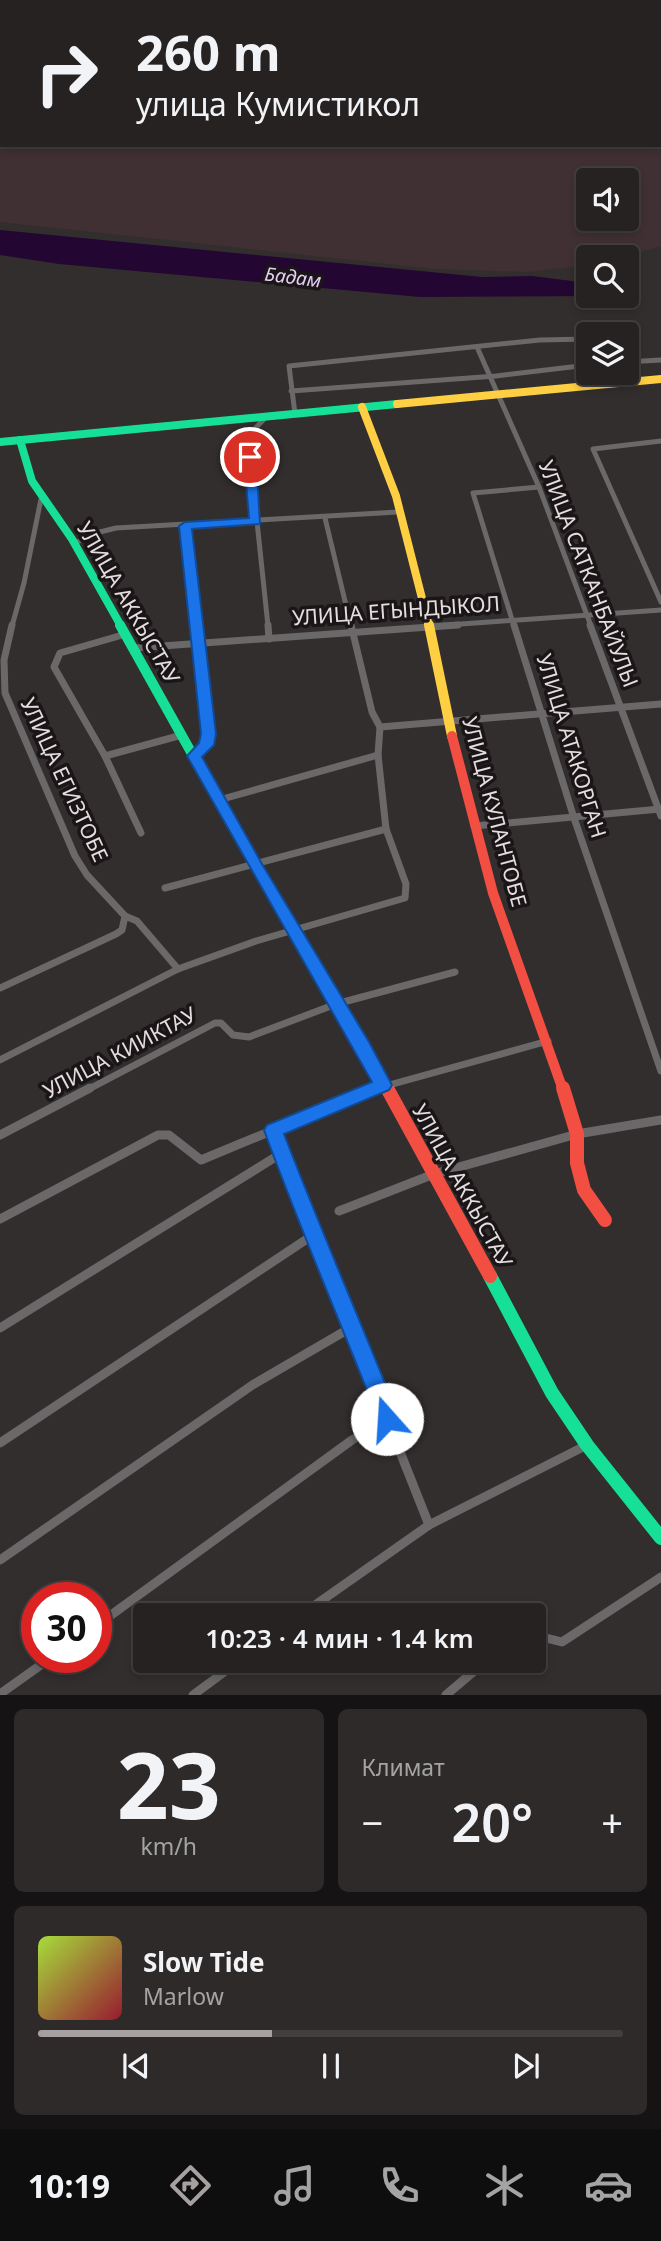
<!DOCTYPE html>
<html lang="ru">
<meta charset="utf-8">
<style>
:root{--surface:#262222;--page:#2e2a2a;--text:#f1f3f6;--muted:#a4a4a5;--line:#423f40;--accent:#a7a0a1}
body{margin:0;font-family:"Noto Sans",sans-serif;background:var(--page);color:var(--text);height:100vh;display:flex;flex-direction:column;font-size:26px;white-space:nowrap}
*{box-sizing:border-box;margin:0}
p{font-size:23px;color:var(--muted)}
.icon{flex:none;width:38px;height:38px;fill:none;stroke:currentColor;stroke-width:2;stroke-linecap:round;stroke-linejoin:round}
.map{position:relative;height:1695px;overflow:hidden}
.drawer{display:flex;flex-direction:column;gap:14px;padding:14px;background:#151313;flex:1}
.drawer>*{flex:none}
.guide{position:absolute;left:0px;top:0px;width:662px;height:147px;box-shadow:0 4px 10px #0003,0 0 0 2px var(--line);background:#262222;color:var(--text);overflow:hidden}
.controls{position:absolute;left:576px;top:168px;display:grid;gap:14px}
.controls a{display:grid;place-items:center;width:63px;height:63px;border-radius:7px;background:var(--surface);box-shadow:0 4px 10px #0003,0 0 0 2px var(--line);font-size:35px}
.speed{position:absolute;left:21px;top:1582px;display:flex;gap:14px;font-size:35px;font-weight:700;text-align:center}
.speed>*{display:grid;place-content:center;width:91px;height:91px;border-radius:50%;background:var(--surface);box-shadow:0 4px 10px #0003,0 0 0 2px var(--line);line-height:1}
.speed .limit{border:10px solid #d22;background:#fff;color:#111}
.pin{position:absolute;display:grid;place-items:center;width:60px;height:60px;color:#fff;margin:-30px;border:4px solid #fff;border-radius:50%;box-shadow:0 2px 7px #0007}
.me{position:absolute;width:77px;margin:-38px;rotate:341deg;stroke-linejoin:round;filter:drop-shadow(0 0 5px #0008)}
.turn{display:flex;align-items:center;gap:24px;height:147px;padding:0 21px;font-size:32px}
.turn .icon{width:91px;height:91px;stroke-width:2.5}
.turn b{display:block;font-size:49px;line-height:60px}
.big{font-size:52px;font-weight:600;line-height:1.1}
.drawer .card{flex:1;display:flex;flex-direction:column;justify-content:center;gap:10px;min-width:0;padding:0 24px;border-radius:10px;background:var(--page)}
.drawer .dial{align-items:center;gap:0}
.dial b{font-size:91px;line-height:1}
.song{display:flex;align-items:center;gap:21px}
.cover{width:84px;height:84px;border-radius:10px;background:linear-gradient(135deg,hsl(80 70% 55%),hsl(350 70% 35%))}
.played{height:7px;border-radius:4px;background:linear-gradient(90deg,var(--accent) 40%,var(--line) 40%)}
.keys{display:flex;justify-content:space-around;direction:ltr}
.heat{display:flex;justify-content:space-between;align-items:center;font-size:38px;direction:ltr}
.drawer .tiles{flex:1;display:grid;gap:14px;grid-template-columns:1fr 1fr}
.card:last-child{grid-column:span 2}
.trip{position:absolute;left:133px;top:1603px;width:413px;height:70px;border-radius:7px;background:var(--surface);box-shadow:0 4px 10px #0003,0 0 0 2px var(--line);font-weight:600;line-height:70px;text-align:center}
.tabs{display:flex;height:112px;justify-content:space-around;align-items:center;background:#0f0e0e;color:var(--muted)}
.tabs .icon{width:49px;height:49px}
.tabs .on{color:var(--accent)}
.tabs b{font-size:32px;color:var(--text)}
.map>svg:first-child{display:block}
.built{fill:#403034;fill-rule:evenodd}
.water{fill:#240633}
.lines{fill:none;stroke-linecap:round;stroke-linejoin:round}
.river{fill:#240633;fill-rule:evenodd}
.street-far2{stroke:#6a6869;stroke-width:5}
.street-far1{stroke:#6a6869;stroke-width:7}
.street{stroke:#6a6869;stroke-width:9}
.fast-far2{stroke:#16e098;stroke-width:8}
.fast-far1{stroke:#16e098;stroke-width:10}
.fast{stroke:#16e098;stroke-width:14}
.slow-far1{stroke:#ffcf43;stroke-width:8}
.slow{stroke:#ffcf43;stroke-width:10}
.jam-far1{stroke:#f24e42;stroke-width:10}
.jam{stroke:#f24e42;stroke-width:14}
.route{fill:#1a73e8;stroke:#114b97;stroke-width:2}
.labels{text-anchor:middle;stroke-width:7;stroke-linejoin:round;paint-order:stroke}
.far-water-label{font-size:19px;font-style:italic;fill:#e5cef5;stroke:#1a1516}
.street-label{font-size:21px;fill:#e5dddf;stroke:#1a1516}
</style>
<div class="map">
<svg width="661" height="1695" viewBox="0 0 661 1695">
<rect width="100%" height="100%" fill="#332e2e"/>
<!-- built -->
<path class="built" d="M660,67L661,246L620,257H588V265L527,272L436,269L0,222V143L660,145ZM588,180H626V219H588Z"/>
<!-- water -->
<path class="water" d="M0,230L482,277L532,276L588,283V296H598L420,297L59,264L0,255Z"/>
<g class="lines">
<!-- river -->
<g class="river">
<path d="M302,0H324L300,2Z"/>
<path d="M348,0L366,2H350Z"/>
<path d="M512,0H522L511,2Z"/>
<rect x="0" y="35" width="2" height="4"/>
</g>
<!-- street-far2 -->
<g class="street-far2">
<path d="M477,347L539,487L591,626"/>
<path d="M626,362L661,360"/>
<path d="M291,391L496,376L588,365"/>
<path d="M295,414L289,366L540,340L588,339"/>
<path d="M266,417L248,436L268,626"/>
<path d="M661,441L593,449L661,602"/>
<path d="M325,518L351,626"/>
<path d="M185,526L196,626"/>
<path d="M75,543L96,533L116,528L398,512"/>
<path d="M12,626L24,583L41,499"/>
<path d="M433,626L661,610"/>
<path d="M514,626L473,493L539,487"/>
</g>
<!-- street-far1 -->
<g class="street-far1">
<path d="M268,625L269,639"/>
<path d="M514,625L574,818L661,1071"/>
<path d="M590,625L661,816"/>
<path d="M126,634L60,653L54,667L105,756L141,833"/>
<path d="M134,648L458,625"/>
<path d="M380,727L661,704"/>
<path d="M105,756L182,735"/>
<path d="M194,756L206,745L208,734L196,625"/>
<path d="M219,800L378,755"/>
<path d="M474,826L660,809"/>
<path d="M165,888L386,829"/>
<path d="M125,916L137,921L178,969"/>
<path d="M0,988L116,934L122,930L125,916L87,875L75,856L5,693L4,660L12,625"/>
<path d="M0,1060L178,969L256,941L405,898L406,884L386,829L378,755L380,727L372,712L351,625"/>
<path d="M87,1090L215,1023H221L233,1035L249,1037L336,1004L455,972"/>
<path d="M371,1090L548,1041"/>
</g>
<!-- street -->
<g class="street">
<path d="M0,1135L90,1088"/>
<path d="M339,1211L434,1174L577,1134L661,1120"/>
<path d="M0,1219L158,1135H169L201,1160L375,1088"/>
<path d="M0,1328L282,1153"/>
<path d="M0,1443L313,1235"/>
<path d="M429,1525L587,1445"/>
<path d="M0,1560L254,1384L352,1327"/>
<path d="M301,1615L429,1525L387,1419"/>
<path d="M96,1626L352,1440L387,1419V1413C349,1318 309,1225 273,1130"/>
<path d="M534,1635L562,1642L661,1577"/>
<path d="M0,1694L52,1657"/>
<path d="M193,1695L239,1661"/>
<path d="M446,1695L486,1661"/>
</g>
<!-- fast-far2 -->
<g class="fast-far2">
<path d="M20,440L32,481L72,539L121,626"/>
<path d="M0,442L397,404"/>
</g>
<!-- fast-far1 -->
<path class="fast-far1" d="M120,625L205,777"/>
<!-- fast -->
<path class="fast" d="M490,1276L552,1393L587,1445L661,1538"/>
<!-- slow-far1 -->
<g class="slow-far1">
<path d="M397,404L661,379"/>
<path d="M362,407L396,496L429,626"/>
</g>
<!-- slow -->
<path class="slow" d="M429,625L452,736"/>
<!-- jam-far1 -->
<g class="jam-far1">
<path d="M452,736L493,893L563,1090"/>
<path d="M205,777L388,1090"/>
</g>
<!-- jam -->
<g class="jam">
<path d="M387,1088L490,1276"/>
<path d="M563,1088L577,1134V1163L584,1190L605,1220"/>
</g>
</g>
<!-- route -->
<path class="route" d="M250,454L256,457L260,524L192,529L216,734L214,745L202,757L262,864L369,1042L392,1085L389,1090L284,1134C320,1228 360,1320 397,1413L394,1426L387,1429L379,1426L376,1413C339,1319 299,1226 264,1130L267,1125L372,1082L187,756L199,743L201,734L179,526L185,522L249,518L244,457Z"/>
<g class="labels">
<!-- far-water labels -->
<g class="far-water-label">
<text transform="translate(293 277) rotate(7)" y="7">Бадам</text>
</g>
<!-- street labels -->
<g class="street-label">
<text transform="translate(588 574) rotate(69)" y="7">УЛИЦА САТКАНБАЙУЛЫ</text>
<text transform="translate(128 603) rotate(60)" y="7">УЛИЦА АККЫСТАУ</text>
<text transform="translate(396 611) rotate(-4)" y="7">УЛИЦА ЕГЫНДЫКОЛ</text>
<text transform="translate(571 746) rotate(73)" y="7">УЛИЦА АТАКОРГАН</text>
<text transform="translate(64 780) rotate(65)" y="7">УЛИЦА ЕГИЗТОБЕ</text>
<text transform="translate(494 812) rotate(75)" y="7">УЛИЦА КУЛАНТОБЕ</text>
<text transform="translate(120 1053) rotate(-28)" y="7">УЛИЦА КИИКТАУ</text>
<text transform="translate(462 1186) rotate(61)" y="7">УЛИЦА АККЫСТАУ</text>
</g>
</g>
</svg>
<div class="controls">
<a><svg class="icon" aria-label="sound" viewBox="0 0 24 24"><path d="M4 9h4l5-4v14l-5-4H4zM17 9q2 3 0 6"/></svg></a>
<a><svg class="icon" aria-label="search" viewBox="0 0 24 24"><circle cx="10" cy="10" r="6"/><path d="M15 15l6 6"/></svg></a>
<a><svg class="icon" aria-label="layers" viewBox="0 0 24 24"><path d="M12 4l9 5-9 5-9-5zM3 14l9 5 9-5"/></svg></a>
</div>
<div class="speed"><div class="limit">30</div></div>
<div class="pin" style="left:250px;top:457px;background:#d93025"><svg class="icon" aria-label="arrive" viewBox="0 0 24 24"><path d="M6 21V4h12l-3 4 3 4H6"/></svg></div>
<svg class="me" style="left:387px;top:1419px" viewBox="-20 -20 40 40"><circle r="19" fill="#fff"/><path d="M0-13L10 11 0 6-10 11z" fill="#1a73e8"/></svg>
<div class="trip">10:23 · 4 мин · 1.4 km</div>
<div class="guide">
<div class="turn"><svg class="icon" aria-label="right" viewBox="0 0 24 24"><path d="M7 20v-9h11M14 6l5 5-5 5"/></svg><div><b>260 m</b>улица Кумистикол</div></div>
</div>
</div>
<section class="drawer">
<div class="tiles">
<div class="card dial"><b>23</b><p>km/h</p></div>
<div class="card"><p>Климат</p>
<div class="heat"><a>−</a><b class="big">20°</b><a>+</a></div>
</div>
<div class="card">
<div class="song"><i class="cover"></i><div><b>Slow Tide</b><p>Marlow</p></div></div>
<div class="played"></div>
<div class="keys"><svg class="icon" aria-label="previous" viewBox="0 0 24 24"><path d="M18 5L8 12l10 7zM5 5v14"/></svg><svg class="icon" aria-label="pause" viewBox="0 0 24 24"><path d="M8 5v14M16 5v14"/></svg><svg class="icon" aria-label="next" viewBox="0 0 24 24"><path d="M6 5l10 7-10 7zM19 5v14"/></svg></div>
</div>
</div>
</section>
<nav class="tabs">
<b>10:19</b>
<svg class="icon on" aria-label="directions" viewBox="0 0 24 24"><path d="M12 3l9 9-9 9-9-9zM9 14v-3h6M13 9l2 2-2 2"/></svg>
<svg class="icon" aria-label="music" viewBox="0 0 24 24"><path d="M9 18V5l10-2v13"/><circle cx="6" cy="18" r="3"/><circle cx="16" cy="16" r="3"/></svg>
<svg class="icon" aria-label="phone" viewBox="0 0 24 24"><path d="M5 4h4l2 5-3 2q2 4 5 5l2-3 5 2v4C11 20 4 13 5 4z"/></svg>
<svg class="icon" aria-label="climate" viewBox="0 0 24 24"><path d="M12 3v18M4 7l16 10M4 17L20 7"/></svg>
<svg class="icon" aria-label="car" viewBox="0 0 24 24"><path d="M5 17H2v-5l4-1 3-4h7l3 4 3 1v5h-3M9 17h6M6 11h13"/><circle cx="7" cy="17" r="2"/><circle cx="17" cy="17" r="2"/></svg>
</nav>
